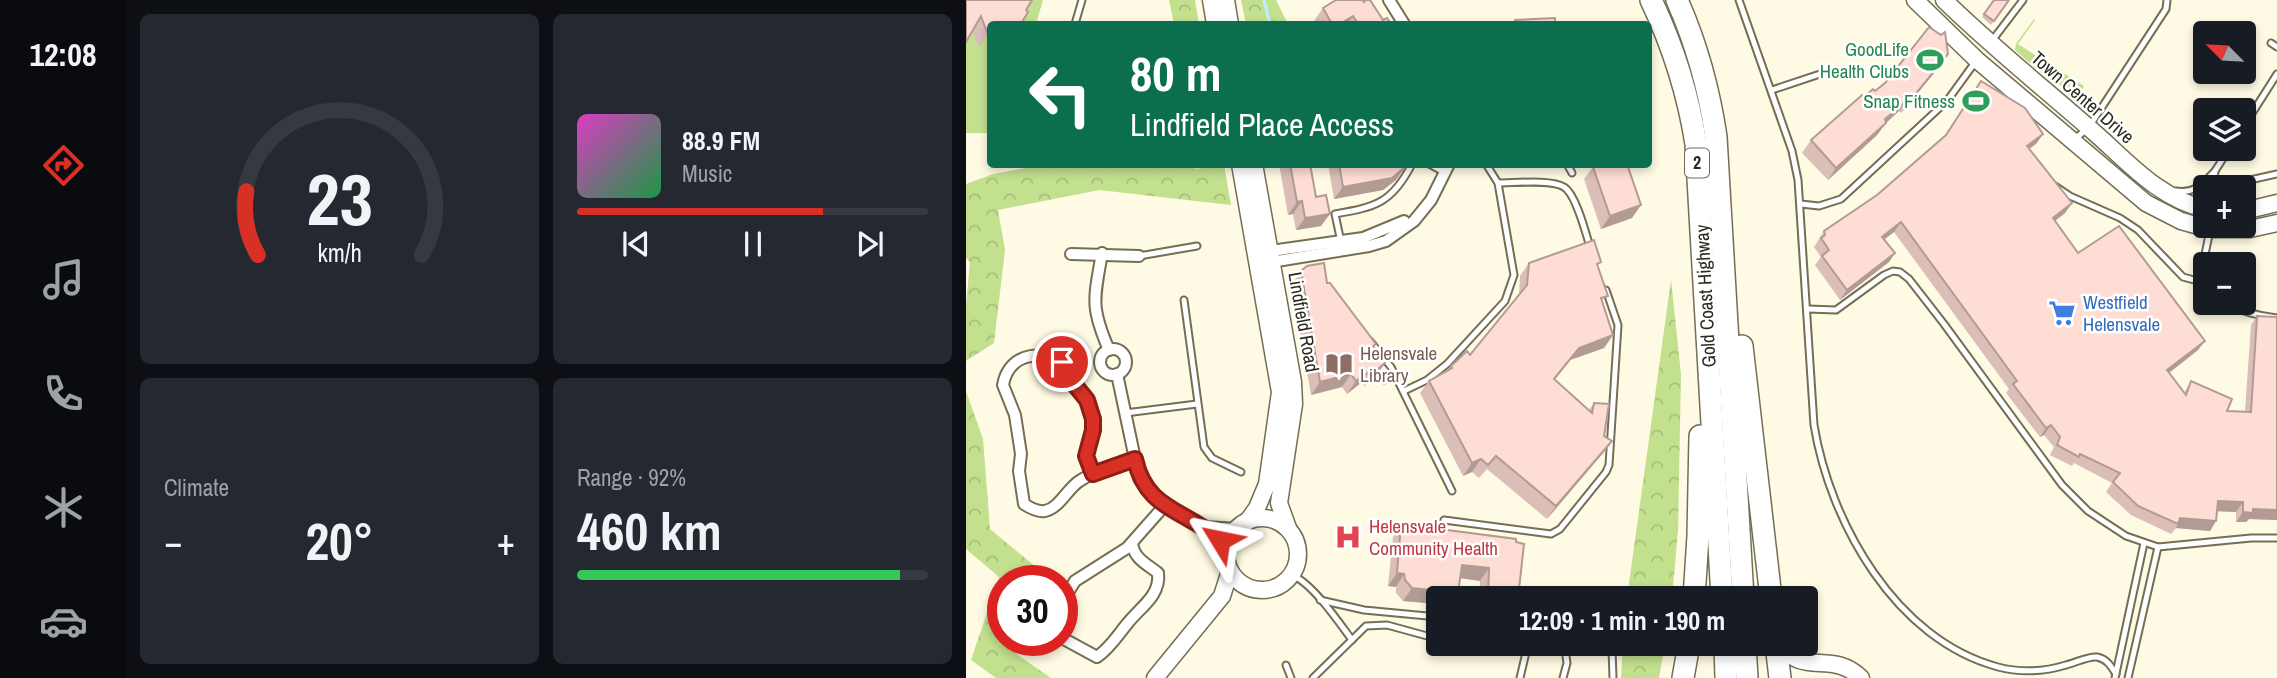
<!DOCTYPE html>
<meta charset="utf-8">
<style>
:root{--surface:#171b24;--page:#242831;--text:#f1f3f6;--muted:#9ea1a6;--line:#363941;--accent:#d93025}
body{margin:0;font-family:"Archivo Narrow",sans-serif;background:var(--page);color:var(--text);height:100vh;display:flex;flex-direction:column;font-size:26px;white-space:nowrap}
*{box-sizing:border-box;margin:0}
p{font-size:23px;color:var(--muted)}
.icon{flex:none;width:38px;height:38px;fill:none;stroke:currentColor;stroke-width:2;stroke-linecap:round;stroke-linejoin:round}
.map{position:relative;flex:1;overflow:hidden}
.panel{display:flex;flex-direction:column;gap:14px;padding:14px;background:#0d0f14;width:840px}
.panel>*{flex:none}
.top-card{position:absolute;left:21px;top:21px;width:665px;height:147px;border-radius:7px;box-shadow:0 4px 10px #0003;background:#0b6e4f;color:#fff;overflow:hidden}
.needle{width:46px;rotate:294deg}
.controls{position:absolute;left:1227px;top:21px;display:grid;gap:14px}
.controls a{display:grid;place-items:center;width:63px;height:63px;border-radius:7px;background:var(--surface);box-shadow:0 4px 10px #0003;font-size:35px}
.speed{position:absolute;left:21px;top:565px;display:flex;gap:14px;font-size:35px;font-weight:700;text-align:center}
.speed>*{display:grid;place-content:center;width:91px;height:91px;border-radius:50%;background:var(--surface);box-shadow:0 4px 10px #0003;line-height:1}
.speed .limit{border:10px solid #d22;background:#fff;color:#111}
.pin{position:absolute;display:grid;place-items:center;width:60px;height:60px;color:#fff;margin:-30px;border:4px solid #fff;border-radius:50%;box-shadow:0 2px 7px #0007}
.me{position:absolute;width:77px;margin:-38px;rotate:305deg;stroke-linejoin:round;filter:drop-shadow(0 0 5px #0008)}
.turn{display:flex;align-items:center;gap:24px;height:147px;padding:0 28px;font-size:32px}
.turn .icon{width:91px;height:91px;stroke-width:2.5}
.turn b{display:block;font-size:49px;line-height:60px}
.big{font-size:52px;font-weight:700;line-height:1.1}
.panel .card{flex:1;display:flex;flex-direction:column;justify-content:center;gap:10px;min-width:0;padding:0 24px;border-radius:10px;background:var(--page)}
.panel .dial{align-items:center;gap:0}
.dial svg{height:182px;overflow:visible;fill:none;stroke:var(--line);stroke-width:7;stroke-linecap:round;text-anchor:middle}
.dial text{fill:var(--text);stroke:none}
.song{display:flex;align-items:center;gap:21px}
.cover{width:84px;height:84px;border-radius:10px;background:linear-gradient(135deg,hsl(310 70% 55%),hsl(140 70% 35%))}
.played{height:7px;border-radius:4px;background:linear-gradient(90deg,var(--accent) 70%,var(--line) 70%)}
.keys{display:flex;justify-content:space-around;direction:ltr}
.heat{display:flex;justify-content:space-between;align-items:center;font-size:38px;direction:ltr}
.charge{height:10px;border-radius:5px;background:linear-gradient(90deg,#34c759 92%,var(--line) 0)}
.panel .tiles{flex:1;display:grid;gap:14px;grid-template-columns:repeat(2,1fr)}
.trip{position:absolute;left:460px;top:586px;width:392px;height:70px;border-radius:7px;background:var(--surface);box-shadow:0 4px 10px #0003;font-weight:700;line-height:70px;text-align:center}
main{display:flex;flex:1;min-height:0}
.tab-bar{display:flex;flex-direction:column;width:126px;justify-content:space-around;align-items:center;background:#090b0e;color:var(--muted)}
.tab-bar .icon{width:49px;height:49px}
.tab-bar .current{color:var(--accent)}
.tab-bar b{font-size:32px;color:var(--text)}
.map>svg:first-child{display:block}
.forest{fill:url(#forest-crowns)}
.garden{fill:#c2e08e}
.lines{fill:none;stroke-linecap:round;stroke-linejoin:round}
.stream{stroke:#c2eaf7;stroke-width:3.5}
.lane-casing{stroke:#736e55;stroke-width:9}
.street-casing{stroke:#736e55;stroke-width:14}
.secondary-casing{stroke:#736e55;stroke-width:19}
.highway-casing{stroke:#736e55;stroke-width:24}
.lane{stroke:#fff;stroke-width:5}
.street{stroke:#fff;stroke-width:10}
.secondary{stroke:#fff;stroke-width:16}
.highway{stroke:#fff;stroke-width:21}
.wall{fill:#dabeb7}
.shaded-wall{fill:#b29b95}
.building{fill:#feddd5;stroke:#b29b95;stroke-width:2}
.route-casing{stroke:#8d1f18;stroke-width:18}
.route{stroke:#d93025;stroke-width:12}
.labels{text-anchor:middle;stroke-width:5;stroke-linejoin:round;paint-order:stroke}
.shield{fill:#fff;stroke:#6b6b63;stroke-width:2}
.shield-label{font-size:18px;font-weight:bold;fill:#2c2b20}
.leisure-label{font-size:19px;fill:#27864d;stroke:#fff;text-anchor:end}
.street-label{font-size:19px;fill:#2c2b20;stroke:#fff}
.shop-label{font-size:19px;fill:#366cbe;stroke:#fff;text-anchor:start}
.education-label{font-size:19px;fill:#785e54;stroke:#fff;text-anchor:start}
.health-label{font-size:19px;fill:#be3a42;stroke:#fff;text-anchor:start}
</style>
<main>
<nav class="tab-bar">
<b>12:08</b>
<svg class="icon current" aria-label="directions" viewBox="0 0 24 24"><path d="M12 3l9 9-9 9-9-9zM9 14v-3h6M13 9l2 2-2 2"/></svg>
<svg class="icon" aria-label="music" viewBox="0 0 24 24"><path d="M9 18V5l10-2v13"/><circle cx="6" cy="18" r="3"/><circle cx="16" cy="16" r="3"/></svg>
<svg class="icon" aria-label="phone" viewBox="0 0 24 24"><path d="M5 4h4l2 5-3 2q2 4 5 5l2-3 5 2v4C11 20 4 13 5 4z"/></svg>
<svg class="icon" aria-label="climate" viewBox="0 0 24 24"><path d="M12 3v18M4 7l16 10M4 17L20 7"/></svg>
<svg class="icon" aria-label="car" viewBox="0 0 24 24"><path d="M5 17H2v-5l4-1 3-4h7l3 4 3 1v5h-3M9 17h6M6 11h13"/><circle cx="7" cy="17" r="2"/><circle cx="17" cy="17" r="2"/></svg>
</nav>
<section class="panel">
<div class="tiles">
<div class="card dial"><svg viewBox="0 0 100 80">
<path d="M14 69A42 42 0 1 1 86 69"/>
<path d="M14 69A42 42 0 0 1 9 41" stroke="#d93025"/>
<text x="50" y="56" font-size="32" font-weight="700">23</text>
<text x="50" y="72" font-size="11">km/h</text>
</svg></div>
<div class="card">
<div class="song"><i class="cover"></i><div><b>88.9 FM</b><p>Music</p></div></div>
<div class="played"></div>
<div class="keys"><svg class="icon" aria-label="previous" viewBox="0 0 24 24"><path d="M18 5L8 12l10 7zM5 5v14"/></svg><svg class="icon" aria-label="pause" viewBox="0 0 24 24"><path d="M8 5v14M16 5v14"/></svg><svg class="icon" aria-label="next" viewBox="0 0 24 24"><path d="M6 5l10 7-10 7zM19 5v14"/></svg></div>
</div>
<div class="card"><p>Climate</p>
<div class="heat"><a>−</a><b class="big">20°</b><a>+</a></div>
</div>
<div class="card"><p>Range · 92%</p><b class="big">460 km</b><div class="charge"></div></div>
</div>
</section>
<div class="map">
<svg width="1311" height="678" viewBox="0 0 1311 678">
<defs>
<pattern id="forest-crowns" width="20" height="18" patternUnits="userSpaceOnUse" patternTransform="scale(1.75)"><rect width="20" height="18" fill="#c2e08e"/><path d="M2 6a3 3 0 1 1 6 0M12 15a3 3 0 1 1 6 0" fill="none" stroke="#a7c07a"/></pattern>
</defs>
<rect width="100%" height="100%" fill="#fefae3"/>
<!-- forest -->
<g class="forest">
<path d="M203,0H229L233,24H208Z"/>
<path d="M275,0H310L322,24H280Z"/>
<path d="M210,165L233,169V165H258L265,205L133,190L32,210L39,250L28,343L0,361V305L4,262L0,258V184L27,174L77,165Z"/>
<path d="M705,280L715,374L712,530L706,598H661Z"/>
<path d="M0,391L17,439L24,529L70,567L65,581H37V640L45,641L43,649L85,678H30L5,660L33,577L0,549Z"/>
<path d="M657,644H699L693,678H655Z"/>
</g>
<!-- garden -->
<g class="garden">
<path d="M0,0H77L70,24H24V133H0Z"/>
<path d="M1068,19L1069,20L1052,44L1118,86L1114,92C1096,92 1063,63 1049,50L1050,44Z"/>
</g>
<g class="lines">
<!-- stream -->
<path class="stream" d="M298,0L304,24"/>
<!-- lane casing -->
<g class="lane-casing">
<g id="lane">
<path d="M773,0L826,151L832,180L848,425C864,523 930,640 1032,667C1055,673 1077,672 1100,665C1109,663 1122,656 1131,657C1141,659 1145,666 1150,674"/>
<path d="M109,24L116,0"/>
<path d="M1025,42L1057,0"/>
<path d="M1305,43L1311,47"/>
<path d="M806,90L857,73"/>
<path d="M1278,126L1311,74"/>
<path d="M1109,139L1123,127L1200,9L1201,0"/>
<path d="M463,164L480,173"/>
<path d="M601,164L606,173"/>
<path d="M532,183C548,183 586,179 598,187C610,194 620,234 624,247"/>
<path d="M1089,186L1104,196L1154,218L1172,230L1217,277L1239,283"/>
<path d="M1247,187L1249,171L1263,149"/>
<path d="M1260,187L1266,184L1311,174"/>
<path d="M1210,191C1229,194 1237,183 1249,171"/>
<path d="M835,204L853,206L875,199L981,101L1010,61"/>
<path d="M375,242L369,214C410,207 426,203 446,164"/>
<path d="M173,256L231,246"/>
<path d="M1239,279L1237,264L1244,230"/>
<path d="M218,300L238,447L246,458L275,472"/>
<path d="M1260,303C1276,312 1292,316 1311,318"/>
<path d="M842,309L870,310L918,275L927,271L934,272L943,279L978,324L1096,485L1122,511L1160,536L1192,547L1285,538H1311"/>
<path d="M404,341L425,367L486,491"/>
<path d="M418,380L430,375"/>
<path d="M438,391L461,380L481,364L539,301L548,275L532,183L520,164"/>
<path d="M159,413L231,404"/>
<path d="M478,520L585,534L594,529L640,472L643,465L652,325L640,290"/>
<path d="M326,575C347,584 372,621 386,640"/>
<path d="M354,600L398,610L472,617"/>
<path d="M512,644L599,649L601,663L597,678"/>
<path d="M599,649H646L647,678"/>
<path d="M320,665L325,678"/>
<path d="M347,678L400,626L421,625L472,639"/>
<path d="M554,678L561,648"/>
<path d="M1149,678L1178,543"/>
<path d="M1162,678L1192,547"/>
</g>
</g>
<!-- street casing -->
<g class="street-casing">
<g id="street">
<path d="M423,0L438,24"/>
<path d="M298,252L397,238L438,221"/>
<path d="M136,253C128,299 124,306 143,350"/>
<path d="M105,254L173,256"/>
<path d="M299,263L403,246L420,241L448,221L465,200L483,164"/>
<circle cx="147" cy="362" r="13"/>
<path d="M151,374L173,478C194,512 238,517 261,549"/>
<path d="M127,474C125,469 122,463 121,458C118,445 129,432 127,419C124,398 108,388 103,368C80,348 43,351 37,385L49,415L55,454L53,471L58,504C64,508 71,512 79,511C93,508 101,490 112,482C129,470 149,465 169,459"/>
<path d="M239,527L271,529"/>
<path d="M96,602L109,581L161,548L199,505"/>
<path d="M96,638L131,657C145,647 151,636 161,624C173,608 195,596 192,573C181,564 168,559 166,543"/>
</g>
</g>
<!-- secondary casing -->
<g class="secondary-casing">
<g id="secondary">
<path d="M245,0L249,24"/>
<path d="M260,0L264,24"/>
<path d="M949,0L1011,60L1180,203L1215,221L1244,229H1284L1311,223"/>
<path d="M978,0C1024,45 1074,85 1122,127C1159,158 1189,197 1239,209"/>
<path d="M274,164L314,392L301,484L291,508L281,522"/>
<path d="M288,164L327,382L328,404L313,503L322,528"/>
<path d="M1278,211L1311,203"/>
<circle cx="296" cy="554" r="36"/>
<path d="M814,644C837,678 865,649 895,678"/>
<path d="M189,678L256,596L264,571"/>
</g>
</g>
<!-- highway casing -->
<g class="highway-casing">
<g id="highway">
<path d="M685,0C707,46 722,93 730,144L756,598"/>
<path d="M711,0C731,45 743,89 750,137L777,598"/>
<path d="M776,346L805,598"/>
<path d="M728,598L732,536L734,436"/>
<path d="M759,644L760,678"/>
<path d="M779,644L781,678"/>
<path d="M810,644L814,678"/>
<path d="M717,678L723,644"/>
</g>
</g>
<!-- lane -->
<use href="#lane" class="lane"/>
<!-- street -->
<use href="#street" class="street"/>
<!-- secondary -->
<use href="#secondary" class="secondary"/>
<!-- highway -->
<use href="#highway" class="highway"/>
</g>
<!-- wall -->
<g class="wall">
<path d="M0,0L60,10L55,24H24V38L21,36L13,48L6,31Z"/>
<path d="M1043,0L1025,25L1016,17L1018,14Z"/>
<path d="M357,8L417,20L425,24H350L348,21Z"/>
<path d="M973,67L935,113L933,111L920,123L911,135L862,180L836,153L845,140L898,97L909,91Z"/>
<path d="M1077,134L1070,144L1063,149L1106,203L1099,213L1089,221L1112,253L1232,350L1203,373L1218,393L1225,381L1261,411H1279L1285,325L1291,316L1311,317V520L1283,519L1280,522H1270V512L1251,511L1250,521L1244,531L1210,528L1205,534L1165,515L1140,492L1146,483L1108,463L1106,466L1084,455L1088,447L1078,435L1074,437L1040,393L1043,389L928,232L918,239L929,253L923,262L874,300L849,265L855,257L848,247L858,231Z"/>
<path d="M313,164H344L355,226L330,230L327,214L322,215Z"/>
<path d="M362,164H440L430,180L417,190L368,199Z"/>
<path d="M627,167L666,218L635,229L618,179Z"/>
<path d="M563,263L632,267L637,303L647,335L638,348L604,360L588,380L623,410L628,403L638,436L646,441L637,453L581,519L521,469L513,478L506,472L497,476L454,393L463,381L481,371L485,366L504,355L553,296L554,276Z"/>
<path d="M335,271L361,283L419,363L410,376L398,386L396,382L381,394L376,387L345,395L326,284Z"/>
<path d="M435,524L550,542L552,598H513L514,581L494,578L472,598V604L437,601L430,593V587L422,586L427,537Z"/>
</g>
<!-- shaded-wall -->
<g class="shaded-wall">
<path d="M387,16L381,24H374Z"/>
<path d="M982,54L973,67L935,113L944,101Z"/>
<path d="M942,99L933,111L910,132L919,119Z"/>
<path d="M920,123L911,135L862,180L870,168Z"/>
<path d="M1077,134L1070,144L1054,155L1061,146Z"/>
<path d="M439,167L430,180L417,190L368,199L377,187Z"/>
<path d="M336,201L327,214L322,215L331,202Z"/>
<path d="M1106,203L1099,213L1080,228L1087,218Z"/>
<path d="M675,205L666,218L635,229L644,216Z"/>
<path d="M364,214L355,226L330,230L339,218Z"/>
<path d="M935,222L928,232L910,246L916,237Z"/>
<path d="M929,253L923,262L874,300L881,290Z"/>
<path d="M647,335L638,348L604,360L579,391L613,348Z"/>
<path d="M1239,341L1232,350L1194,380L1201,370Z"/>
<path d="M419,363L410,376L398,386L407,373Z"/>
<path d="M405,370L396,382L381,394L390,381Z"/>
<path d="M385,374L376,387L345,395L354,382Z"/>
<path d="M1085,425L1078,435L1074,437L1080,428Z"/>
<path d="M646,441L637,453L581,519L590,506Z"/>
<path d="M515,459L506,472L497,476L506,463Z"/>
<path d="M1252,501L1277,502L1270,512L1245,511Z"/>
<path d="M1287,509L1311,510V520L1283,519L1280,522H1270L1277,512Z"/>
<path d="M1214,518L1250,521L1244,531L1210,528Z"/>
<path d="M496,565L523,568L514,581L487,577Z"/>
<path d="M431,573L438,574L430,587L422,586Z"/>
<path d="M446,588L492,593L488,598H472V604L437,601Z"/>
</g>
<!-- building -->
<g class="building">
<path d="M0,0H66L60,10L62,12L55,24H32L28,23L27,24H24V30L22,35L15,16L0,42Z"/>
<path d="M370,0H397L398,2L400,0H404L417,20L421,18L425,24H392L387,16L374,24H366L357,8Z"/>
<path d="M1028,0H1043L1028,21L1018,14Z"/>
<path d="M589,18V23H593V24H549V20Z"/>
<path d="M963,27L975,35L979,32L982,54L944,101L942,99L919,119L920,123L870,168L845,140L896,95L898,97L907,89L909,91L919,83Z"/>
<path d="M1015,81L1059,108L1077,134L1061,146L1106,203L1087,218L1112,253L1153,226L1239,341L1201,370L1220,395L1225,381L1266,399L1261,411L1285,412L1291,316L1311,317V510L1287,509V513L1277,512V502L1252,501L1250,521L1214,518L1212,524L1172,506L1147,482L1154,473L1114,454L1113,457L1091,445L1094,437L1085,425L1080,428L1047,384L1051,381L935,222L916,237L929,253L881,290L856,256L863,250L855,238L859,235L858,231L911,195L980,135Z"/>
<path d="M324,164H344L350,197L360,195L364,214L339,218L336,201L331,202Z"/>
<path d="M373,164H440L439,167L426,178L377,187Z"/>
<path d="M633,164H661L675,205L644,216L627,167Z"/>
<path d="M628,240L635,262L631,264L642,296L635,298L647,335L613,348L588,379L626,413L628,403L643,404L638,436L646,441L590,506L530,456L522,465L515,459L506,463L463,381L486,368L485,366L501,351L504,355L561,285L563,263Z"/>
<path d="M358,263L361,283H364L410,344L407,346L419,363L407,373L405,370L390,381L385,374L354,382L335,271L341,266Z"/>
<path d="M435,524L550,539V542L558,544L552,598L522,597L523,568L496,565L492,593L446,588L439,580L438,574L431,573Z"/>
</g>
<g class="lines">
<!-- route casing -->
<g class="route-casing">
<path id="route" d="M96,362L103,368L108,384L121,400L127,419V430L120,456L127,474L169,459C180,510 218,509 254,540"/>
</g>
<!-- route -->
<use href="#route" class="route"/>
</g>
<!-- icons -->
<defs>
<g id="stadium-bare" transform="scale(2.1)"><path d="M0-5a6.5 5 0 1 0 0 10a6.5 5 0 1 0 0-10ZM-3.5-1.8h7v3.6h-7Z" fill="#2e9e5b" stroke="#fff" stroke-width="2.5" paint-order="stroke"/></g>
<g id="supermarket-bare" transform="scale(2.1)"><path d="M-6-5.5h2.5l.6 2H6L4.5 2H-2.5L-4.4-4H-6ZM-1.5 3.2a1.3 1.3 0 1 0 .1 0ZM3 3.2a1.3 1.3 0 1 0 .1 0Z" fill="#3f7fe0" stroke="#fff" stroke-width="2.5" paint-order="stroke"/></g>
<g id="library-bare" transform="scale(2.1)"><path d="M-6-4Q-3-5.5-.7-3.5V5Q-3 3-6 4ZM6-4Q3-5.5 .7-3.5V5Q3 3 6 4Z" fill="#8d6e63" stroke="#fff" stroke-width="2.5" paint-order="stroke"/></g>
<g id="hospital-bare" transform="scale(2.1)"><path d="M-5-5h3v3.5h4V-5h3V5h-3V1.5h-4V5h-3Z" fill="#e0444e" stroke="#fff" stroke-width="2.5" paint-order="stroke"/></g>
</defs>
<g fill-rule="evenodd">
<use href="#stadium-bare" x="964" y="60"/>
<use href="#stadium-bare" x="1010" y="101"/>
<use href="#supermarket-bare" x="1096" y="313"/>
<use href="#library-bare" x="373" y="364"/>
<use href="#hospital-bare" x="382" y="537"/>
</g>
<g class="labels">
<!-- shield labels -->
<rect class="shield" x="719" y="148.5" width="24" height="29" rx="5"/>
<g class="shield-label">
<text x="731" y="169">2</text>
</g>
<!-- leisure labels -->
<g class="leisure-label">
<text x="943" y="56">GoodLife<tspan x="943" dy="22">Health Clubs</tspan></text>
<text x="989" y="108">Snap Fitness</text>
</g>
<!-- street labels -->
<g class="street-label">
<text transform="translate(1117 97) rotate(41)" y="7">Town Center Drive</text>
<text transform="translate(739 296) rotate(-93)" y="7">Gold Coast Highway</text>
<text transform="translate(338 322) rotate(80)" y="7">Lindfield Road</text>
</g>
<!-- shop labels -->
<g class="shop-label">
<text x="1117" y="309">Westfield<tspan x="1117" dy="22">Helensvale</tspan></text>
</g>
<!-- education labels -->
<g class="education-label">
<text x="394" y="360">Helensvale<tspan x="394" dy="22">Library</tspan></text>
</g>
<!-- health labels -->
<g class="health-label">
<text x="403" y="533">Helensvale<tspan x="403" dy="22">Community Health</tspan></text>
</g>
</g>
</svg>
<div class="controls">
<a><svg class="needle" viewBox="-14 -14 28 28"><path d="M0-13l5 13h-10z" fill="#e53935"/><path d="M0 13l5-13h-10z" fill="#9ea1a6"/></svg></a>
<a><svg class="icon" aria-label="layers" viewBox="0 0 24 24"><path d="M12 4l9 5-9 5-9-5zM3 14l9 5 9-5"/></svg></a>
<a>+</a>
<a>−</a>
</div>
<div class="speed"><div class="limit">30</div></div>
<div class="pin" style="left:96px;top:362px;background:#d93025"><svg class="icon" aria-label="arrive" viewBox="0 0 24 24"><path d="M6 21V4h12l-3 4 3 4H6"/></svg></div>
<svg class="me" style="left:254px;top:540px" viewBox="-20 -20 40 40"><path d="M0-17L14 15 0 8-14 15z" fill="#d93025" stroke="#fff" stroke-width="4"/></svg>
<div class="trip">12:09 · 1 min · 190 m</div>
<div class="top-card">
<div class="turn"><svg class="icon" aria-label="left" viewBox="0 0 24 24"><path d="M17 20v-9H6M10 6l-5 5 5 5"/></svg><div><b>80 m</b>Lindfield Place Access</div></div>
</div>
</div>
</main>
